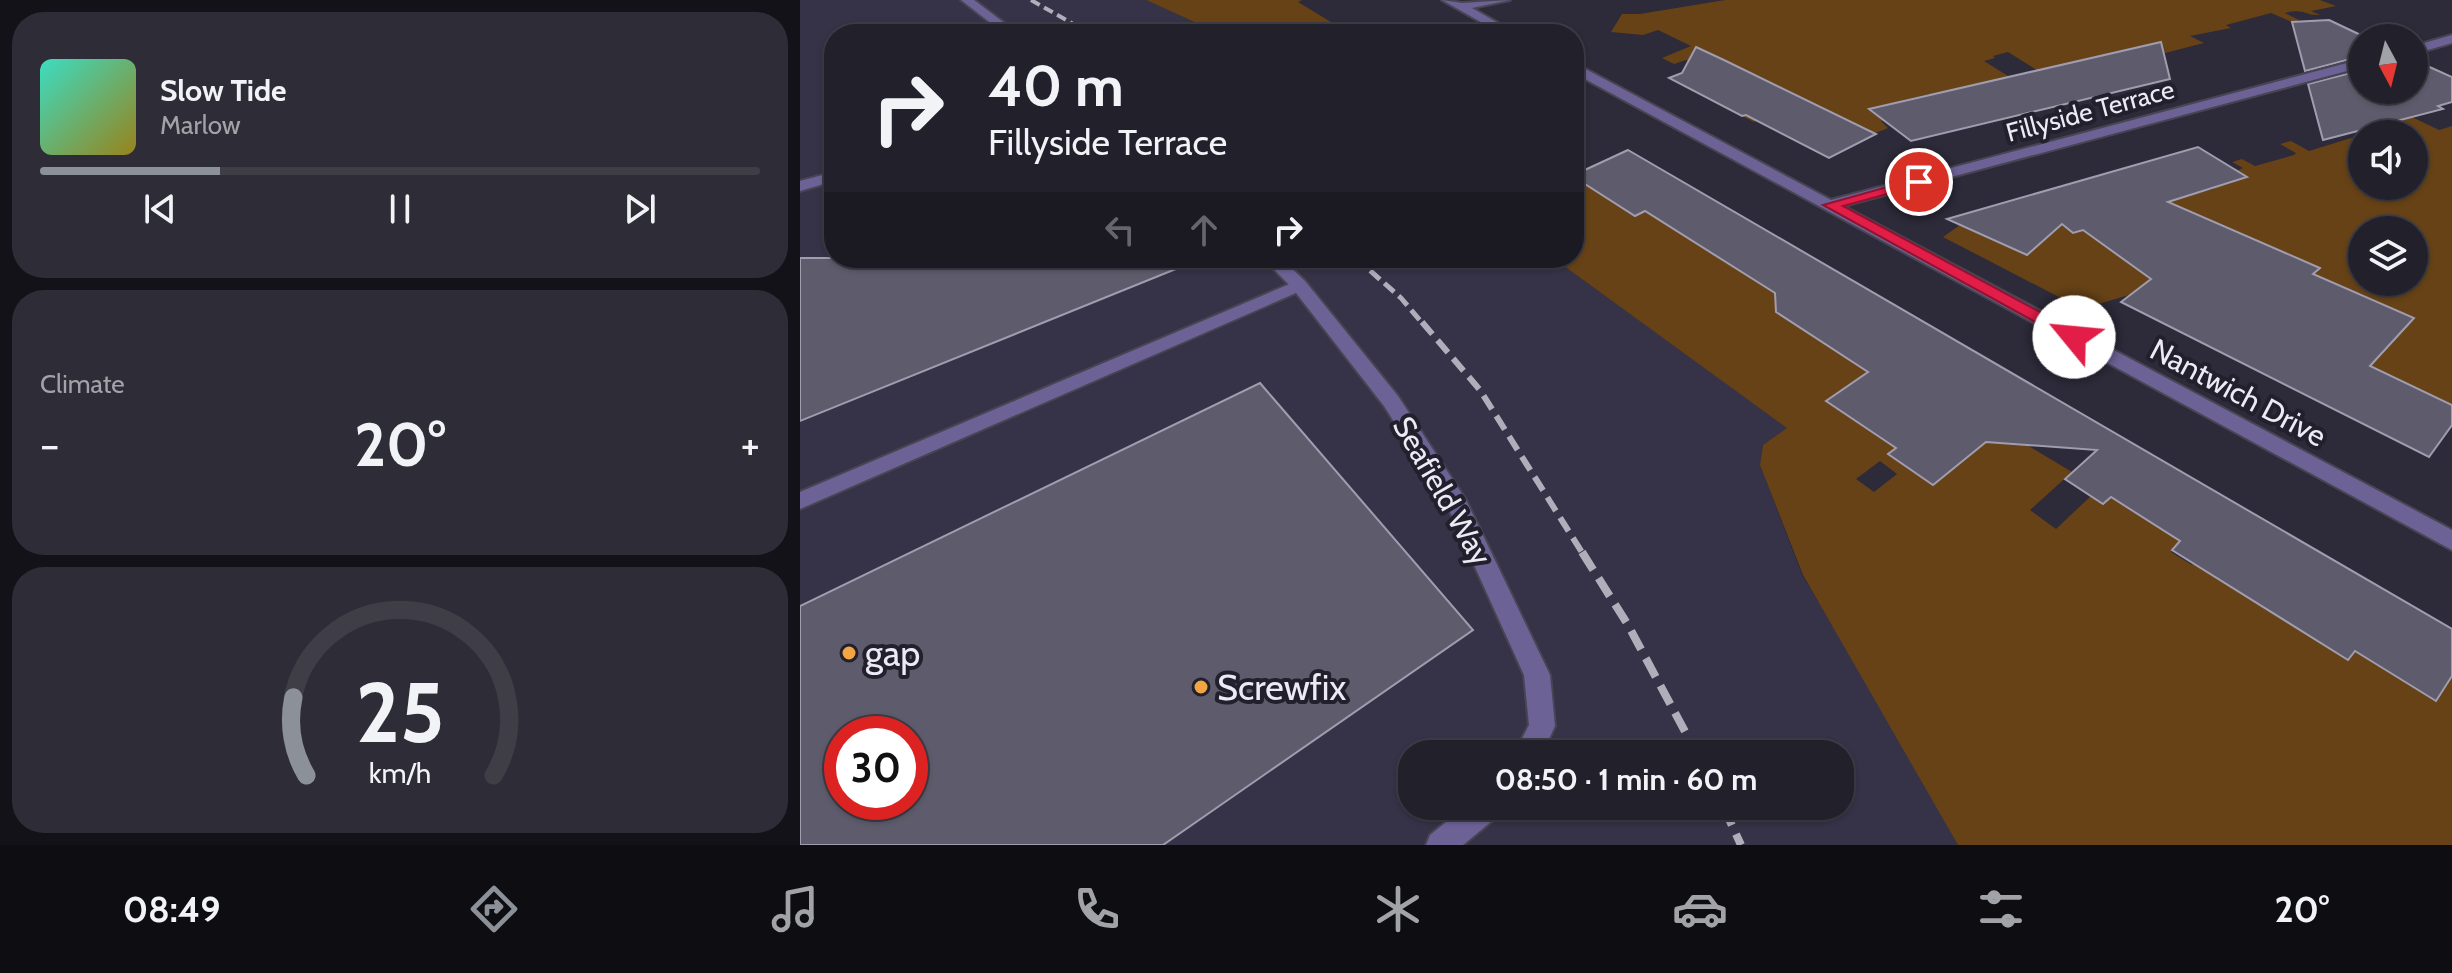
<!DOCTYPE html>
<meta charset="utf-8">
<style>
:root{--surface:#22202b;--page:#2e2d37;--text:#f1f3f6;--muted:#a2a3a9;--line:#3f3e47;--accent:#8c9099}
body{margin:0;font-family:Cabin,sans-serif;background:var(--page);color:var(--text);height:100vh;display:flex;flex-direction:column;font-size:30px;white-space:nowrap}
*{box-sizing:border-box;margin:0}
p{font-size:26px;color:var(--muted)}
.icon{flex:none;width:44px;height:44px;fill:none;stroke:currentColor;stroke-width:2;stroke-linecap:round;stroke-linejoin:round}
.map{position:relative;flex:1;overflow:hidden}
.drawer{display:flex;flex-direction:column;gap:12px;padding:12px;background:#131218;width:800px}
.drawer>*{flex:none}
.banner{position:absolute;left:24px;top:24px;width:760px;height:244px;border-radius:32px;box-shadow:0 2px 6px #0004,0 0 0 2px var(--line);background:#22202b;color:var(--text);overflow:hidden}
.needle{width:52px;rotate:173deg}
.tools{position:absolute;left:1548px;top:24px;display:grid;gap:16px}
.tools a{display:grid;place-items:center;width:80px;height:80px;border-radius:50%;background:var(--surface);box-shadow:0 2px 6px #0004,0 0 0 2px var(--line);font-size:40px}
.speed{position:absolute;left:24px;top:716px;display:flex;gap:16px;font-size:40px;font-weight:700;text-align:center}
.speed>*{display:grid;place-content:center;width:104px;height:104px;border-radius:50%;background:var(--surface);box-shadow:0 2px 6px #0004,0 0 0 2px var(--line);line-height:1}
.speed .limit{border:12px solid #d22;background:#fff;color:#111}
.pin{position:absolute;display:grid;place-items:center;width:68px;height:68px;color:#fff;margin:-34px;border:4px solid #fff;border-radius:50%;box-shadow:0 2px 8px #0007}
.me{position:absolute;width:88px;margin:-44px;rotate:298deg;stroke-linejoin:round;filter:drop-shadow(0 0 6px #0008)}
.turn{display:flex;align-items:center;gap:28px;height:168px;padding:0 32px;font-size:36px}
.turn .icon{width:104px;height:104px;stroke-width:2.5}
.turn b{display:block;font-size:56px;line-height:68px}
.lanes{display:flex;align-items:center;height:76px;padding:0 32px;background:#0003;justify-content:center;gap:40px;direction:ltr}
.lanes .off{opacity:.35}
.big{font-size:60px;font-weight:800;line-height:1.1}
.drawer .card{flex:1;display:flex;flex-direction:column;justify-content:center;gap:12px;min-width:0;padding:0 28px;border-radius:32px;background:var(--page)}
.drawer .dial{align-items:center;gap:0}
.dial svg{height:208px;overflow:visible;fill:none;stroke:var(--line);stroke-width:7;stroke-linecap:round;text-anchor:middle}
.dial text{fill:var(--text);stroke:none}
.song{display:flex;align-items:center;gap:24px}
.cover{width:96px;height:96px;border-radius:12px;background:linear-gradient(135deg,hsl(170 70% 55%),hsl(50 70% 35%))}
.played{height:8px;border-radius:4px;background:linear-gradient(90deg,var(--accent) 25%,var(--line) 25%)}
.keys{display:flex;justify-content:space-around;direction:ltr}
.heat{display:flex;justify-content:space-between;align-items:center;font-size:44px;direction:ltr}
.trip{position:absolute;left:598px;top:740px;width:456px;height:80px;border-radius:32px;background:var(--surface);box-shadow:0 2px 6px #0004,0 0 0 2px var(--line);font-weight:800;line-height:80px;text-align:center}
.menu{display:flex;height:128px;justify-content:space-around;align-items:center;background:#0e0d11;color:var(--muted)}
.menu .icon{width:56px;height:56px}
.menu .selected{color:var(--accent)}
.menu b{font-size:36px;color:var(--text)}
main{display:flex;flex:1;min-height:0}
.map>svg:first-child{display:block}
.built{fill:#363247;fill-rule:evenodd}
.green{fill:#664216;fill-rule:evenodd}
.building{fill:#5e5b6c;stroke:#a09db0;stroke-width:2;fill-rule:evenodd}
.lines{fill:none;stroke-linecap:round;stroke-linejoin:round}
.lane-casing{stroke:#484553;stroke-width:4}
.street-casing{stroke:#484553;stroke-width:4}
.lane{fill:#6d6296;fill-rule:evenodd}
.street{fill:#6d6296;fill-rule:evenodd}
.rail-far3{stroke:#b0aeba;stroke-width:4;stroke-dasharray:10 5;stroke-linecap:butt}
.rail-far2{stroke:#b0aeba;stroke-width:5;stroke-dasharray:13 6;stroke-linecap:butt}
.rail-far1{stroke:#b0aeba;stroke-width:6;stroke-dasharray:16 8;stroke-linecap:butt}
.rail{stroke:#b0aeba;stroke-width:8;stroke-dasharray:21 10;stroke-linecap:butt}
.route{fill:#e11d48;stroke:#92132f;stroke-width:2}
.poi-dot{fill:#f3a443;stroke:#23202e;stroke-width:3}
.labels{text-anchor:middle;stroke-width:8;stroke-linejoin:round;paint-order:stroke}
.far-street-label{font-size:26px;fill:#ecebf5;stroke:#23202e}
.street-label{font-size:30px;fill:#ecebf5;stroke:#23202e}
.near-poi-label{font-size:36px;fill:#ecebf5;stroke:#23202e;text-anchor:start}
</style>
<main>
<section class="drawer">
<div class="card">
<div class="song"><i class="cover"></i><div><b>Slow Tide</b><p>Marlow</p></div></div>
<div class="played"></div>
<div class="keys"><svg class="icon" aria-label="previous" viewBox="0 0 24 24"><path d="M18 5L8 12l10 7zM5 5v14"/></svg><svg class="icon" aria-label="pause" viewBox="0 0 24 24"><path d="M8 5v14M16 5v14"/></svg><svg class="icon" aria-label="next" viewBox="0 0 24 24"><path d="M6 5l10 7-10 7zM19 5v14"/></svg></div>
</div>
<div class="card"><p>Climate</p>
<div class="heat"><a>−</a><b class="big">20°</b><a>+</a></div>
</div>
<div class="card dial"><svg viewBox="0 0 100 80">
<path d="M14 69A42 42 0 1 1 86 69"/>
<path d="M14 69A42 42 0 0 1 9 39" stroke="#8c9099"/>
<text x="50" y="56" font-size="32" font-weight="700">25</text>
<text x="50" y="72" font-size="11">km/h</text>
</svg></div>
</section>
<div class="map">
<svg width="1652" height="845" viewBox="0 0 1652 845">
<rect width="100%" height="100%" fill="#2d2a39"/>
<!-- built -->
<path class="built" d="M0,0H346L421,34H34V258H753L988,428L963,445L960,465L1002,575L1081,705L1158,845H0ZM42,734H110V802H42ZM612,754H1040V806H612Z"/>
<!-- green -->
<g class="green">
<path d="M346,0H502L498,2L549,33L563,28L572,34H421Z"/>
<path d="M925,0H1520L1536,6L1511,11L1520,15C1504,16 1506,8 1485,13L1499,20L1492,22L1471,13L1426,25L1431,28L1390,36L1404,43L1365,53L1355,47L1313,65L1296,56L1267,63L1243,74L1208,52L1193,56L1195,58L1184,61L1216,81L1136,99L1129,94L1100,101L1114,113L1081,121L1088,128C1057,143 1000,142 969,127L994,115L983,108L954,122L942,116L971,103L886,60L874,64L862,58L891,46L858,30L843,35L811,32L822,14H840Z"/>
<path d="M1612,117L1639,130L1652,126V405L1564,372L1613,318L1584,305L1534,355L1332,294L1282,309L1143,237L1160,225L1227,255L1262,224L1273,233L1319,206L1386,186L1398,193L1414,189L1403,181L1423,175L1433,181L1446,178L1437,171L1443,168L1432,162L1442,159L1455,166L1494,155L1496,153L1480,144L1491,141L1509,151L1551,138L1562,144V186H1614V134H1600L1583,126ZM1562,230H1614V282H1562Z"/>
<path d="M774,173L850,208L953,279L958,283L963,280L987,295L975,301L976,307L995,324L1068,372L1027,402L1054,420L1090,393L1106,467L1132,485L1187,438L1212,436L1272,472L1230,510L1256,529L1291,496L1303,504L1311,497L1380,541L1371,552L1392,565L1396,560L1548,660L1555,651L1636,701L1652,676V845H1158L1003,575L960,465L963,445L987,428L753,258H774ZM1080,461L1097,474L1074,492L1056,479Z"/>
</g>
<!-- building -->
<g class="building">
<path d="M1529,20L1567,38H1562V56L1505,71L1492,22Z"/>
<path d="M1361,42L1370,79L1111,141L1069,109Z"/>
<path d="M896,47L926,61L1076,134L1029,158L946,115L942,116L869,78L882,73Z"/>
<path d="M1614,60L1652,77V102L1638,106L1643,109L1523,140L1508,84L1562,70V90H1614Z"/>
<path d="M1398,147L1447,177L1368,202L1520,268L1513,274L1614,318L1570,366L1652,405V425L1629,457L1321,302L1351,279L1283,230L1273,233L1262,224L1227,255L1147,219Z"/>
<path d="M828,150L1652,629V676L1636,701L1555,651L1548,660L1372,550L1380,541L1311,497L1303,504L1265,479L1297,450L1186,442L1133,485L1088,454L1096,448L1026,401L1068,372L976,312L975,293L845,211L835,216L774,177V175Z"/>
<path d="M0,258H398V260L0,421Z"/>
<path d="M460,383L673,630L363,845H0V606ZM42,734H110V802H42Z"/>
</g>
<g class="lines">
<!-- lane casing -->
<g class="lane-casing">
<g id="lane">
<path d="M34,172V181L0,191V181Z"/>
<path d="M499,280L508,285L505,289L0,509V492Z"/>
</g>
</g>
<!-- street casing -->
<g class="street-casing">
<g id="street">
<path d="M161,0H174L219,34H205Z"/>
<path d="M642,0L662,3L710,0L672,8L717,34H702Z"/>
<path d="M1652,35V43L1614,54V46Z"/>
<path d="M1562,59V67L1043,206L1652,530V550L774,73V64L778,65L1031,200Z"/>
<path d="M463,258H481L505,281L598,396L666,500L750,675L755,726L742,754H714L729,725L724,675L646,503L584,406L493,289Z"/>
<path d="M666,806H702L698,816L663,845H626L630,835Z"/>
</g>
</g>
<!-- lane -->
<use href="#lane" class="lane"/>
<!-- street -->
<use href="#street" class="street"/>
<!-- rail-far3 -->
<path class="rail-far3" d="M231,0L291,34"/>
<!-- rail-far2 -->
<path class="rail-far2" d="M556,258L601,298L623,324"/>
<!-- rail-far1 -->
<path class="rail-far1" d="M622,322L680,390L783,554"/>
<!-- rail -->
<g class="rail">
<path d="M782,552L828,625L897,754"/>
<path d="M923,806L941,845"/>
</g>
</g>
<!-- route -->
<path class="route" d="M1119,178L1124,179V184L1043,206L1279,333L1282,337L1279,340H1268L1023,205Z"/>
<!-- markers -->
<g class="poi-dot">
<circle cx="49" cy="653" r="8"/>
<circle cx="401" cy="687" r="8"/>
</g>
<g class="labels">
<!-- far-street labels -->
<g class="far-street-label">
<text transform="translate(1290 111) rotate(-15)" y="9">Fillyside Terrace</text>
</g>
<!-- street labels -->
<g class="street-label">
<text transform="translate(1438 393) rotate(28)" y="10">Nantwich Drive</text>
<text transform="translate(642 491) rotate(60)" y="10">Seafield Way</text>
</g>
<!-- near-poi labels -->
<g class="near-poi-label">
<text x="65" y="666">gap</text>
<text x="417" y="700">Screwfix</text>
</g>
</g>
</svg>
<div class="tools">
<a><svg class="needle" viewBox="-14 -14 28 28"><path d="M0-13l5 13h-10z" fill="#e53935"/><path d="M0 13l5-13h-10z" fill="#a2a3a9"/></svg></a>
<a><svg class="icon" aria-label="sound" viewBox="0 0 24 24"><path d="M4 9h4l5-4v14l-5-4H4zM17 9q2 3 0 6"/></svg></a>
<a><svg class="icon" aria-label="layers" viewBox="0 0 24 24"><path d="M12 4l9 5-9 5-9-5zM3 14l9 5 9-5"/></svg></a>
</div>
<div class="speed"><div class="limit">30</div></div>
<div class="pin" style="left:1119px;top:182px;background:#d93025"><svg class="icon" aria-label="arrive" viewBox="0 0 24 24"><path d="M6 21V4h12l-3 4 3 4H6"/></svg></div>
<svg class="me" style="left:1274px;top:337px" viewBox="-20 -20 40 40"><circle r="19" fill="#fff"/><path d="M0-13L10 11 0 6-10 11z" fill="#e11d48"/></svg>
<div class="trip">08:50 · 1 min · 60 m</div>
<div class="banner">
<div class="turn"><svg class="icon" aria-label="right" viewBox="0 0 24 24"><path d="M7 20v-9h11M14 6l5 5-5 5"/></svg><div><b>40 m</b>Fillyside Terrace</div></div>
<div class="lanes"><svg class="icon off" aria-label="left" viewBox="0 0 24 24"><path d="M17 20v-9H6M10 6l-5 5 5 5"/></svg><svg class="icon off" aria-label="ahead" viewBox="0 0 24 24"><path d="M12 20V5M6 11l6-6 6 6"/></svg><svg class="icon" aria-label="right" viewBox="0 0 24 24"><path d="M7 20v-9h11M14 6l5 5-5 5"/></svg></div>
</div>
</div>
</main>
<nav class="menu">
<b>08:49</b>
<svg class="icon selected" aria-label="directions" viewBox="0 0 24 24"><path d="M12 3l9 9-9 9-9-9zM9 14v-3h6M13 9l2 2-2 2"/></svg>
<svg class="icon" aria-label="music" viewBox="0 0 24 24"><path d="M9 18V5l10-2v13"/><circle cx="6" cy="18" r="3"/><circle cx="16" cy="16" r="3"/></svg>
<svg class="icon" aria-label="phone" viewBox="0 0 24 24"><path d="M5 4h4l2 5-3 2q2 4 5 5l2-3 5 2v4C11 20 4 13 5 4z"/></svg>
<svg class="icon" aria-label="climate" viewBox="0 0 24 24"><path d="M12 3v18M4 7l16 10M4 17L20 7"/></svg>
<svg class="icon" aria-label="car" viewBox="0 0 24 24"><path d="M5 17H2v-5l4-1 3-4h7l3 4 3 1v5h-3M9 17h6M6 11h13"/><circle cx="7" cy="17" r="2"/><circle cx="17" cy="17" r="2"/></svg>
<svg class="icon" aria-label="filters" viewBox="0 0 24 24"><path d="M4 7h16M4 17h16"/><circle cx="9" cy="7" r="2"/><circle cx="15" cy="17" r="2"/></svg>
<b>20°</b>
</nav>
